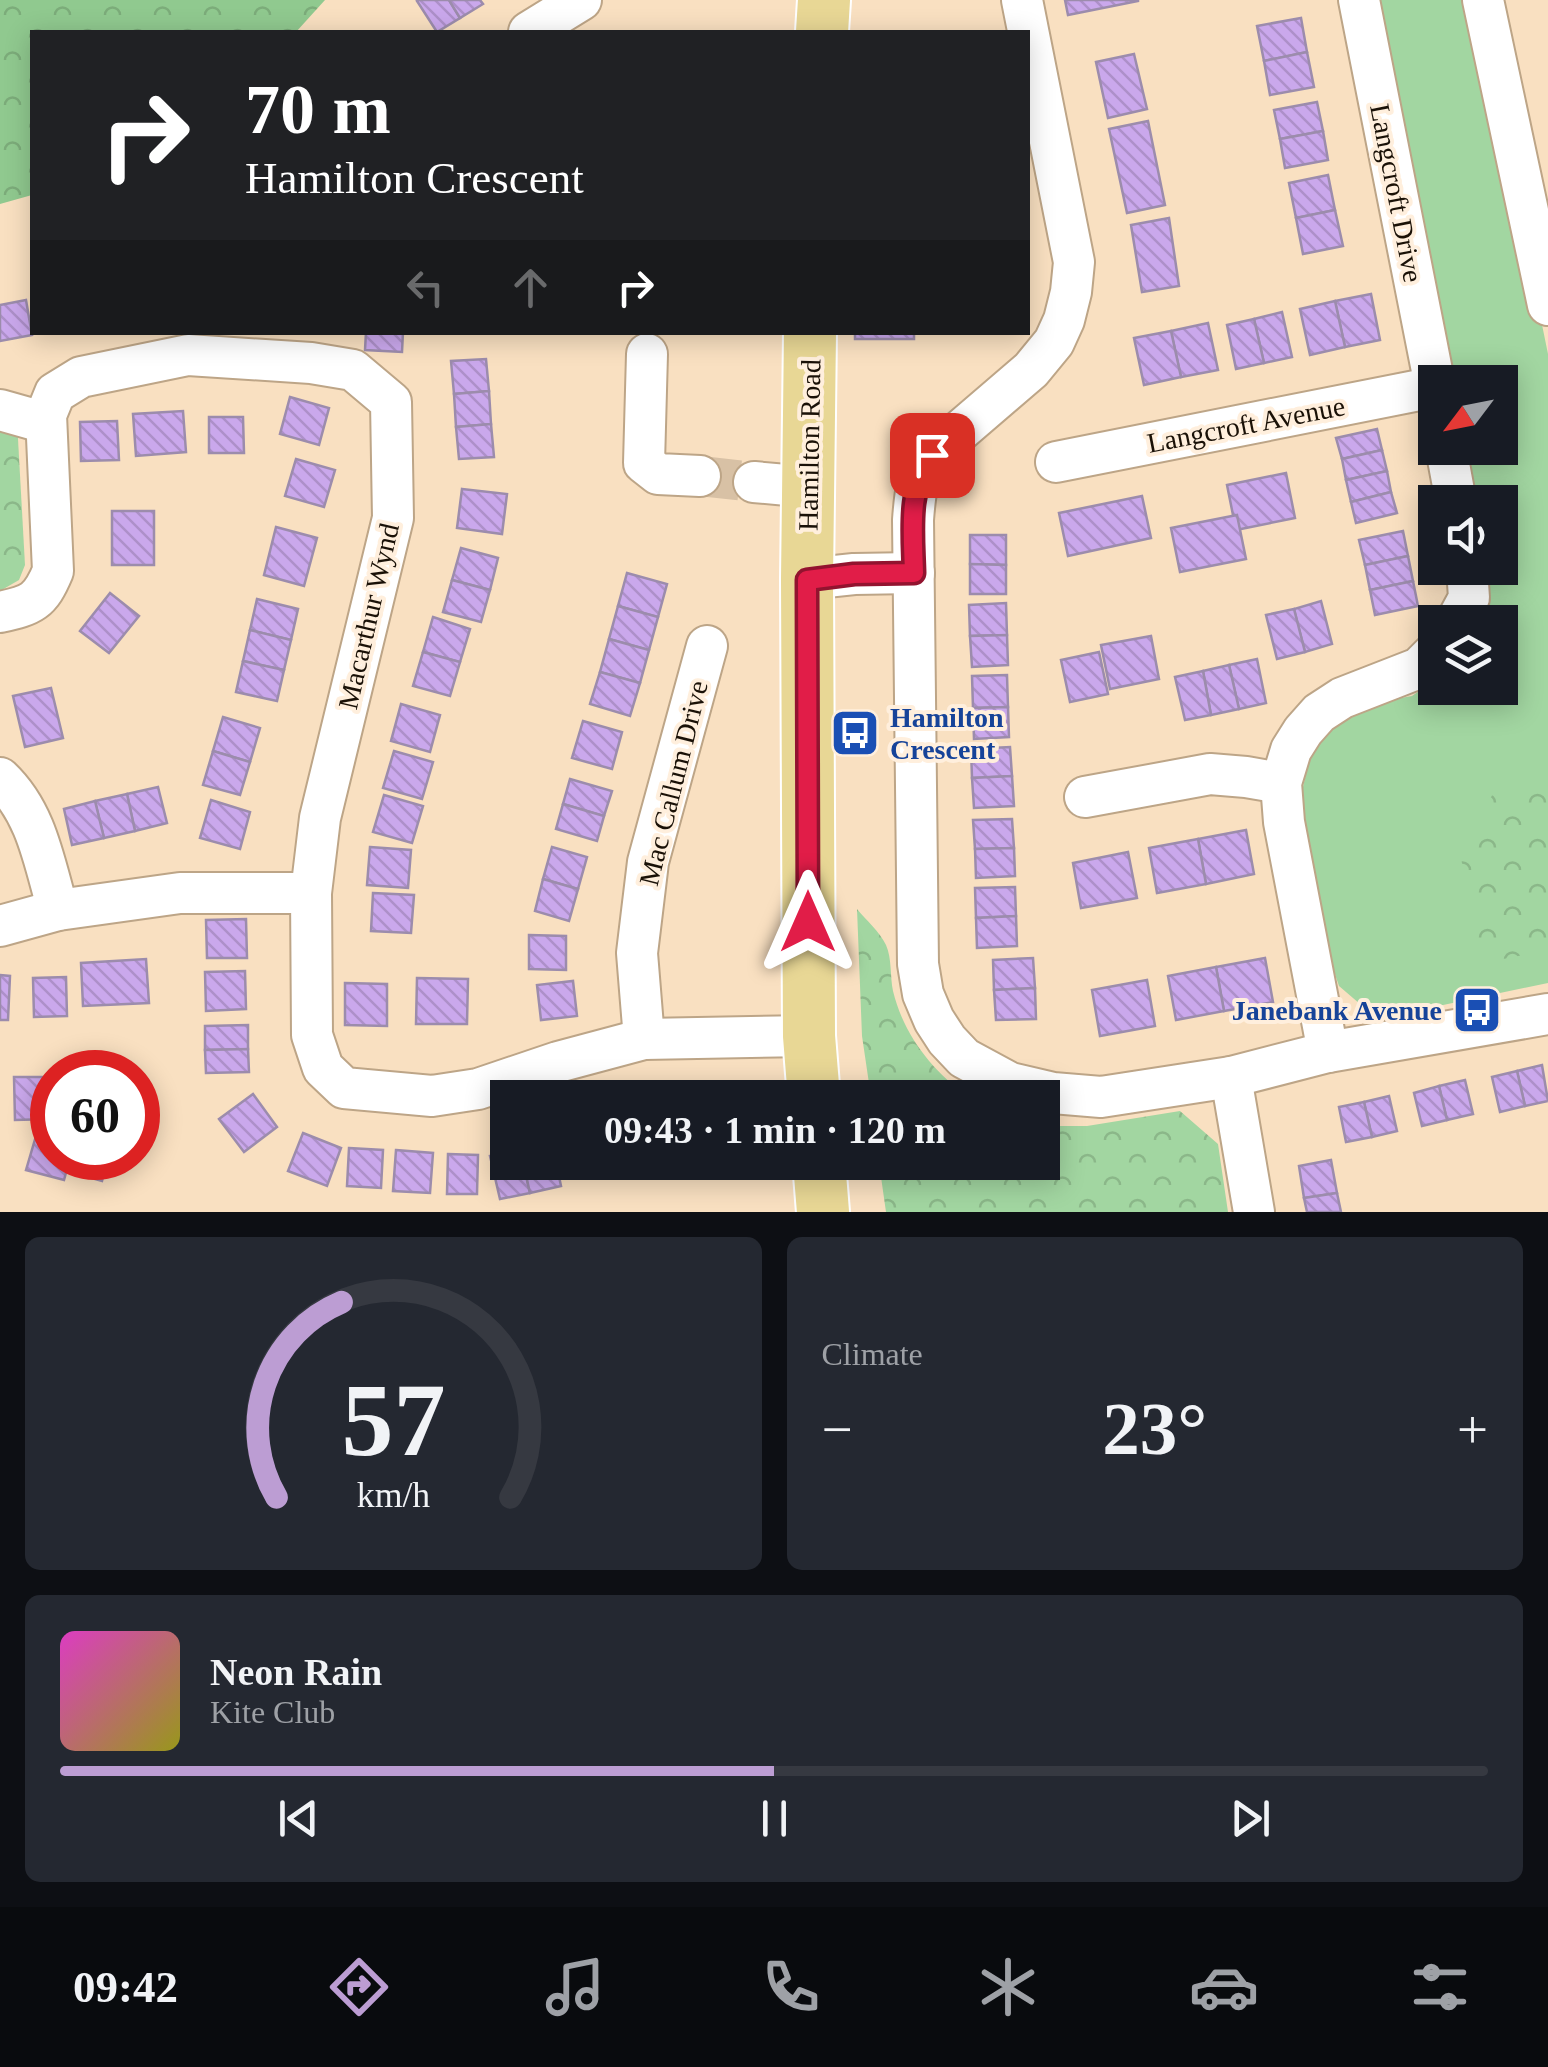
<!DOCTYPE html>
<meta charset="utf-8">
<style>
:root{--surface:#171b24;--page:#242831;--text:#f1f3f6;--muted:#9ea1a6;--line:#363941;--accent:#bc9dd3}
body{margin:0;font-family:"Times New Roman",serif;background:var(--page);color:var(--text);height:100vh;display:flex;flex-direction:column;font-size:38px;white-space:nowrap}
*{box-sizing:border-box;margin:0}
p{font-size:32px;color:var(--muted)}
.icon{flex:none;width:55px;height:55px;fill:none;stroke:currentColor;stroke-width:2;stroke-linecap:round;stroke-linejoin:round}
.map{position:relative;height:1212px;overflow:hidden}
.sheet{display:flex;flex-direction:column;gap:25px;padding:25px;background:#0d0f14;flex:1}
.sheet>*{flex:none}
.hud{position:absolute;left:30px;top:30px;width:1000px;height:305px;border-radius:0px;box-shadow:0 5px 25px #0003;background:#202124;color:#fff;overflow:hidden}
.needle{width:65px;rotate:238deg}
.fabs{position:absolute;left:1418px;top:365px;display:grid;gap:20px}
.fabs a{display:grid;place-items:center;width:100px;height:100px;border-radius:0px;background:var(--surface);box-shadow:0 5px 25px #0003;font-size:50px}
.speed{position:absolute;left:30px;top:1050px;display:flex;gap:20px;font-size:50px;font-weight:700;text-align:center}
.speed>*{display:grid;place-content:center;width:130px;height:130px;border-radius:50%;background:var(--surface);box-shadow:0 5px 25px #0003;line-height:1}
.speed .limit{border:15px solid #d22;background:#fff;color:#111}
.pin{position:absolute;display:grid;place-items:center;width:85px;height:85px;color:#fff;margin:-42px;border-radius:20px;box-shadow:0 5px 15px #0006}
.me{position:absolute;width:110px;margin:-55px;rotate:0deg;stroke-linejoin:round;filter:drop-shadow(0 0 8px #0008)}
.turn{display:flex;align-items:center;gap:35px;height:210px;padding:0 50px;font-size:45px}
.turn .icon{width:130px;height:130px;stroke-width:2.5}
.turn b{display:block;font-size:70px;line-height:85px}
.lanes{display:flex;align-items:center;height:95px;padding:0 50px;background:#0003;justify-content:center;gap:50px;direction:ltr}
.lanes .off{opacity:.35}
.big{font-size:75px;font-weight:700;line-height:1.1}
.sheet .widget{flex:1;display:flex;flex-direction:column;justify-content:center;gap:15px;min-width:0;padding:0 35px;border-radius:15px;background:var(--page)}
.sheet .dial{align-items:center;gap:0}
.dial svg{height:260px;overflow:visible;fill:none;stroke:var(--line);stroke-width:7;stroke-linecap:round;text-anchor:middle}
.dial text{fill:var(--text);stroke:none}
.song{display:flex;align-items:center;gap:30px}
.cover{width:120px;height:120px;border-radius:15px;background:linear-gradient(135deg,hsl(310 70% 55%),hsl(60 70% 35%))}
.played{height:10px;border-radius:5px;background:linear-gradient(90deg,var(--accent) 50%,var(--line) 50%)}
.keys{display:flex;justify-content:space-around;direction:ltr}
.heat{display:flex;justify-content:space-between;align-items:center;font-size:55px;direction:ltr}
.sheet .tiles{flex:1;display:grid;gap:25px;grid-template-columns:1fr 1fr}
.widget:last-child{grid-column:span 2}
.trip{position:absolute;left:490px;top:1080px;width:570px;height:100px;border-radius:0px;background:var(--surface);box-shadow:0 5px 25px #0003;font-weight:700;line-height:100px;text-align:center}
.menu{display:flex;height:160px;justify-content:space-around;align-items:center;background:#090b0e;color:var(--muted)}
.menu .icon{width:70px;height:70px}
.menu .active{color:var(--accent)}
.menu b{font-size:45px;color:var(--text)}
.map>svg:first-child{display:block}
.grass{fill:#a2d6a1}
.forest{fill:url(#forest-crowns)}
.park{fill:url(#park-crowns)}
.building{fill:url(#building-back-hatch);stroke:#9c8cac;stroke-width:2.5}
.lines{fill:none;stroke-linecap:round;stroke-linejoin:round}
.minor-tunnel{stroke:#d8c1a5;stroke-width:40;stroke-dasharray:40 20;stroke-linecap:butt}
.minor-casing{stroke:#bda587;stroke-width:44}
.major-casing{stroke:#fff;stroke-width:56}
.minor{stroke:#fff;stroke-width:40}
.major{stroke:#e8d795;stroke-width:52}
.route-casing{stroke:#92132f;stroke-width:25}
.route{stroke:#e11d48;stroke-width:18}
.labels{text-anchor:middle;stroke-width:8;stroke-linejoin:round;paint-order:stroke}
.street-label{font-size:28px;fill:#1a1107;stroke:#ffefdd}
.transit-label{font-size:28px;font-weight:bold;fill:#164399;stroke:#ffefdd;text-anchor:start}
</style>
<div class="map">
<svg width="1548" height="1212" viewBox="0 0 1548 1212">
<defs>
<pattern id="forest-crowns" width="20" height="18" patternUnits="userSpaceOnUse" patternTransform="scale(2.5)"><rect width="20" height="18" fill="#90c98f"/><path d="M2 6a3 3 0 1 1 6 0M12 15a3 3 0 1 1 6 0" fill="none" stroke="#7cac7a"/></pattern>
<pattern id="park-crowns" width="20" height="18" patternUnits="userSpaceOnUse" patternTransform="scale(2.5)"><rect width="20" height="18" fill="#a2d6a1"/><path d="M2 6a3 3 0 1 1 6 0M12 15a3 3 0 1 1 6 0" fill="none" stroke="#8bb789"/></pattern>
<pattern id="building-back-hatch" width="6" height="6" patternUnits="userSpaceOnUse" patternTransform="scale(2.5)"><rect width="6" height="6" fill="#caa8ec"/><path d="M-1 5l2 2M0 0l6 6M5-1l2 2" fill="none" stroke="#ad90c9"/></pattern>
</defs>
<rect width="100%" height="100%" fill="#f9e0c1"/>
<!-- grass -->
<path class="grass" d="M1375,0H1473L1481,26L1548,354V983L1391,1016H1374L1339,986L1314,912L1298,808L1310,757L1326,733L1347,715L1372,703L1412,696L1435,680V688H1500V622H1478L1483,610L1486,568H1500V502H1474L1463,448H1500V382H1450Z"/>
<!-- forest -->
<path class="forest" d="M0,0H325L296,32H32V195L0,204Z"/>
<!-- park -->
<g class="park">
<path d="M0,417L17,421L25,565L19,580L0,591Z"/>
<path d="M1548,779V950L1483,963L1459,849L1496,789Z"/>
<path d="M857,909C866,920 880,932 886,945C892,958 890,977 893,991C904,1036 932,1070 968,1097H871L862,1036Z"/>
<path d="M1180,1111L1218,1144L1228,1212H886L879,1163L1042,1162L1043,1126H1087Z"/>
</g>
<!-- building -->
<g class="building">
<path d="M419,0H449L460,18L437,32L417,1Z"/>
<path d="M449,0H480L483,4L460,18Z"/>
<path d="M1065,0H1138V1L1068,15Z"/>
<path d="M1301,18L1307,52L1264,61L1257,26Z"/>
<path d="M1307,52L1314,87L1270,95L1264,61Z"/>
<path d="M1134,54L1147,109L1108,118L1096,62Z"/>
<path d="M1317,102L1323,131L1280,139L1274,110Z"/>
<path d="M1148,121L1165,205L1127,213L1109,129Z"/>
<path d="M1323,131L1328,160L1285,168L1280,139Z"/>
<path d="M1328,175L1335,210L1296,218L1289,183Z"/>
<path d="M1335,210L1343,246L1303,254L1296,218Z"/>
<path d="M1169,218L1179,286L1142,292L1131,225Z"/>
<path d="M1371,294L1380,340L1345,347L1335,301Z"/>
<path d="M26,300L32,335L0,341V305Z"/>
<path d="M1335,301L1345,347L1310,355L1300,309Z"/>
<path d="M1282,312L1292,357L1264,363L1254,319Z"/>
<path d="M1254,319L1264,363L1236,369L1227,325Z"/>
<path d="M1208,323L1218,370L1181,377L1171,331Z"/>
<path d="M1171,331L1181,377L1144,385L1134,338Z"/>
<path d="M366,332H403L402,352L365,350Z"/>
<rect x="855" y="332" width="59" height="7"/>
<path d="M486,359L489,391L454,394L451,361Z"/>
<path d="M489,391L491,424L456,427L454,394Z"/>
<path d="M290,397L329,408L319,445L280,434Z"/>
<path d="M183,411L186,452L136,456L133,414Z"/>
<path d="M209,417H243L244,453H209Z"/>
<path d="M117,421L119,460L81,461L80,422Z"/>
<path d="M491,424L494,457L459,459L456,427Z"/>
<path d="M1377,429L1382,450L1342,459L1336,438Z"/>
<path d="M1382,450L1387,471L1346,480L1342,459Z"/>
<path d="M296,459L335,470L324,507L285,496Z"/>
<path d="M1387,471L1391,492L1351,502L1346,480Z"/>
<path d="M1286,473L1295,518L1236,530L1227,485Z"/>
<path d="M462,489L507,494L502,534L457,528Z"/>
<path d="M1391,492L1397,513L1356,523L1351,502Z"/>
<path d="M1142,496L1151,538L1068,556L1059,513Z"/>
<rect x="112" y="511" width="42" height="54"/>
<path d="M1237,515L1246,559L1180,572L1171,528Z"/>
<path d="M276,527L317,538L304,586L264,575Z"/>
<path d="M1403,531L1408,556L1365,565L1359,540Z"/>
<path d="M970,535H1006V565L970,564Z"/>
<path d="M461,548L498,558L490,590L452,580Z"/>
<path d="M1408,556L1413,581L1370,590L1365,565Z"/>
<path d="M970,564L1006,565V594H970Z"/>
<path d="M627,573L667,584L658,617L618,606Z"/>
<path d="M452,580L490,590L481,622L443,612Z"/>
<path d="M1413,581L1418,606L1375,615L1370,590Z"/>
<path d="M110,593L139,616L109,653L80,631Z"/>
<path d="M257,599L298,609L291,640L250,630Z"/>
<path d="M1321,601L1332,644L1305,652L1294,609Z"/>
<path d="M1006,603L1007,635L970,636L969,605Z"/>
<path d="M618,606L658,617L649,650L609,639Z"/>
<path d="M1294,609L1305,652L1277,659L1266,615Z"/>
<path d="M433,617L470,629L460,662L423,652Z"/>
<path d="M250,630L291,640L284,670L243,661Z"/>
<path d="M1007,635L1008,665L972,667L970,636Z"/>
<path d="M1151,636L1159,679L1110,689L1101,645Z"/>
<path d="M609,639L649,650L640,683L600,672Z"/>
<path d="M423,652L460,662L450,696L413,686Z"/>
<path d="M1099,652L1108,694L1070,702L1061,660Z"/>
<path d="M1257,659L1266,703L1239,709L1229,665Z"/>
<path d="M243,661L284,670L277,701L236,692Z"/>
<path d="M1229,665L1239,709L1211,715L1203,671Z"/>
<path d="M1203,671L1211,715L1185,720L1175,677Z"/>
<path d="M600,672L640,683L630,716L590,704Z"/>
<path d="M1007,675L1008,707L973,708L972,676Z"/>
<path d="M51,688L63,738L25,747L13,696Z"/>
<path d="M401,704L440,715L430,752L391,741Z"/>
<path d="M1008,707L1009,737L974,739L973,708Z"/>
<path d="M223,717L260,728L250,762L213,751Z"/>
<path d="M583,721L622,732L612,769L572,758Z"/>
<path d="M1010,747L1012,776L972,778L971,749Z"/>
<path d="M213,751L250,762L240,795L203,785Z"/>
<path d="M394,751L433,762L422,799L383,788Z"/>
<path d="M1012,776L1014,806L974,808L972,778Z"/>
<path d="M570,779L612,791L604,816L563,804Z"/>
<path d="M158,787L167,823L135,831L127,794Z"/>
<path d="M127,794L135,831L104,838L95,801Z"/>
<path d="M384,795L423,806L412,843L373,832Z"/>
<path d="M211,800L250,812L240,849L200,838Z"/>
<path d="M95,801L104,838L72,845L64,809Z"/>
<path d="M563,804L604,816L597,841L556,829Z"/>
<path d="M1012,819L1014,848L975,849L973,820Z"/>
<path d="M1246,830L1254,874L1206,884L1198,839Z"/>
<path d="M1198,839L1206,884L1157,893L1149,848Z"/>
<path d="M370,847L411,850L408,888L367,885Z"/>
<path d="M552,847L587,857L578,889L543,879Z"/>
<path d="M1014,848L1015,876L976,878L975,849Z"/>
<path d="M1128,852L1137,898L1081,908L1073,863Z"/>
<path d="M543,879L578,889L569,921L535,911Z"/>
<path d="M1015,887L1016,916L976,918L975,888Z"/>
<path d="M373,893L414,895L411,933L371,931Z"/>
<path d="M1016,916L1017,946L977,948L976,918Z"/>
<path d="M246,919L247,958H207L206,920Z"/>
<path d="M529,935L566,936V970L529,969Z"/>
<path d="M1033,958L1035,988L994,990L993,960Z"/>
<path d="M1265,958L1273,1002L1224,1011L1216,967Z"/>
<path d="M146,959L149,1003L83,1006L81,963Z"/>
<path d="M1216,967L1224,1011L1176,1020L1168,976Z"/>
<path d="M245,971L246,1009L206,1011L205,972Z"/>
<path d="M0,975L10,976L8,1020H0Z"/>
<path d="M66,977L67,1016L34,1017L33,978Z"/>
<path d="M417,978L468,979L467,1024H416Z"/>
<path d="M1147,980L1155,1026L1100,1036L1092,990Z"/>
<path d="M573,981L577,1016L541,1020L537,985Z"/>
<path d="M345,983L387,984V1026L345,1025Z"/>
<path d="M1035,988L1036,1019L996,1020L994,990Z"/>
<path d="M248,1025V1049L205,1050V1026Z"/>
<path d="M248,1049L249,1072L206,1073L205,1050Z"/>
<path d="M1542,1065L1548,1101L1525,1106L1517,1071Z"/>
<path d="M1517,1071L1525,1106L1500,1112L1492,1077Z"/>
<path d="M14,1077H52V1119L15,1120Z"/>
<path d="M1465,1080L1473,1114L1447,1120L1439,1086Z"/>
<path d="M1439,1086L1447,1120L1422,1126L1414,1093Z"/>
<path d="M253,1094L277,1127L244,1152L219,1119Z"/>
<path d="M1389,1096L1397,1131L1372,1137L1364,1102Z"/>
<path d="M1364,1102L1372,1137L1346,1142L1339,1107Z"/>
<path d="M303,1133L341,1148L327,1186L288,1171Z"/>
<path d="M36,1136L52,1140V1158H70L64,1180L26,1170Z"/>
<path d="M349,1148L383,1150L381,1188L347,1186Z"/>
<path d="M396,1150L433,1153L430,1193L393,1191Z"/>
<path d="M508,1152V1162H523L530,1193L500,1199L490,1156Z"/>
<path d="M448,1154L478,1155L477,1194H447Z"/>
<path d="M70,1158H108L102,1181L66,1171Z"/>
<path d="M1331,1160L1337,1193L1304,1198L1299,1166Z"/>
<path d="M523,1162H556L561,1186L530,1193Z"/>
<path d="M1337,1193L1341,1212H1307L1304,1198Z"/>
</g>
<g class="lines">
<!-- minor-tunnel -->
<path class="minor-tunnel" d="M700,476L754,482"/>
<!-- minor casing -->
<g class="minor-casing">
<g id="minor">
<path d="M1022,0L1074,262L1071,292L1064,320L1054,342L1031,370L932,455C916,478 915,493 913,520L918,964L923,994L934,1020L947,1040L964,1058L1010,1083L1053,1093L1101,1097L1231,1077L1328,1052L1548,1014"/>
<path d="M1359,0L1435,386"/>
<path d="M1483,0L1548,305"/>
<path d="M529,32L581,0"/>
<path d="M647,354L644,463L658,474L700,476"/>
<path d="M0,410L46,423"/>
<path d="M1446,448L1456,502"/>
<path d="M1056,462L1435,387"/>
<path d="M754,482L809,487"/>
<path d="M807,579L854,574L914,573"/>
<path d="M0,612C32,605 40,602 53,571L46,415L55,393L81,377L188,355L311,363L353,370L391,402L393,518L320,818L311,893L312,1035L323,1068L344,1088L432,1096L478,1089L558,1062L644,1039L809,1036"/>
<path d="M1456,622L1469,598L1467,568"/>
<path d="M0,778C37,813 44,862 58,910"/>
<path d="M1085,797L1210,774L1246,777L1281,783"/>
<path d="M0,926L58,910L180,893H311"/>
<path d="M644,1039L637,953L648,862L707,646"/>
<path d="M1328,1052L1284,822L1281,783L1291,750L1303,731L1319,713L1342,698L1419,668L1435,652"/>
<path d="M1231,1077L1254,1212"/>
</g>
</g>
<!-- major casing -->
<g class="major-casing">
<g id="major">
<path d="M822,32L824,0"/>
<path d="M810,332L807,579L809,1036L814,1098"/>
<path d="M819,1162L823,1212"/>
</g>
</g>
<!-- minor -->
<use href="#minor" class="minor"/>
<!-- major -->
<use href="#major" class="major"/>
</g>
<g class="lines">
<!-- route casing -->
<g class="route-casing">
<path id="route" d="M808,922L807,580L854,574L914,573C913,533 907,489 932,455"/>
</g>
<!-- route -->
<use href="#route" class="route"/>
</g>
<!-- icons -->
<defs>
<g id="bus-square" transform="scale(2.5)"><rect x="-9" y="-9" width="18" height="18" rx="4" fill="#1a4fb4" stroke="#ffefdd"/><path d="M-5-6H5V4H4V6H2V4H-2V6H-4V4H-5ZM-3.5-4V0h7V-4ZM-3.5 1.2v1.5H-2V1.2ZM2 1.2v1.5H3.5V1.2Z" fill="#fff"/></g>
</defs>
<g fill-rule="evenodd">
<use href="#bus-square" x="855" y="733"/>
<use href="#bus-square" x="1477" y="1010"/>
</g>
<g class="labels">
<!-- street labels -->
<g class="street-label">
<text transform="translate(1397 193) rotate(79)" y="10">Langcroft Drive</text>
<text transform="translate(1246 424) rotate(-11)" y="10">Langcroft Avenue</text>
<text transform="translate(809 445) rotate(-89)" y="10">Hamilton Road</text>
<text transform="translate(368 616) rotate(-77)" y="10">Macarthur Wynd</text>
<text transform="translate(673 783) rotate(-76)" y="10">Mac Callum Drive</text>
</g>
<!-- transit labels -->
<g class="transit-label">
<text x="890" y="727">Hamilton<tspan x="890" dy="32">Crescent</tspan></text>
<text x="1442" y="1020" text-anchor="end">Janebank Avenue</text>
</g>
</g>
</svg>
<div class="fabs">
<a><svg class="needle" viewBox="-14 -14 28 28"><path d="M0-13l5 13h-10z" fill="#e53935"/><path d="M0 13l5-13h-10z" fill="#9ea1a6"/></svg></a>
<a><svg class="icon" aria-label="sound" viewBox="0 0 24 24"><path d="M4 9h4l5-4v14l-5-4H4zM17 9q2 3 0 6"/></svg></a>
<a><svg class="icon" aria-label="layers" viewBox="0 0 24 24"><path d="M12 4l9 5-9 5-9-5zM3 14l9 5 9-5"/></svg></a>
</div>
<div class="speed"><div class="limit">60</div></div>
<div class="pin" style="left:932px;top:455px;background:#d93025"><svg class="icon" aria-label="arrive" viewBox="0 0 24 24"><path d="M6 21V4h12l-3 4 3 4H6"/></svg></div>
<svg class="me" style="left:808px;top:922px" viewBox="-20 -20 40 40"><path d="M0-17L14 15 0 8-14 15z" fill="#e11d48" stroke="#fff" stroke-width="4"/></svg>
<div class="trip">09:43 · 1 min · 120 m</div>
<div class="hud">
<div class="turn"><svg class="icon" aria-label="right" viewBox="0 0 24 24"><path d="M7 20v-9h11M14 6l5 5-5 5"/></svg><div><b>70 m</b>Hamilton Crescent</div></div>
<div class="lanes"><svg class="icon off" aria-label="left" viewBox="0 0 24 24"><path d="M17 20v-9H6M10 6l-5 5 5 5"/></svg><svg class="icon off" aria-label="ahead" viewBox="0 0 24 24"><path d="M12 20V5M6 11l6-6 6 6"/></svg><svg class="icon" aria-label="right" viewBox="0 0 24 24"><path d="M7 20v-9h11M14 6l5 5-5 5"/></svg></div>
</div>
</div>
<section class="sheet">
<div class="tiles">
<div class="widget dial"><svg viewBox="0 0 100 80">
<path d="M14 69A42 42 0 1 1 86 69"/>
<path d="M14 69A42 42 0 0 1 34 9" stroke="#bc9dd3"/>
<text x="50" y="56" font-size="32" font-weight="700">57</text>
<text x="50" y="72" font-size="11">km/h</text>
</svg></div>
<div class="widget"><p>Climate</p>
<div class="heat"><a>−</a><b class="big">23°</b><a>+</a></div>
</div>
<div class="widget">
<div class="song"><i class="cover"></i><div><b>Neon Rain</b><p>Kite Club</p></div></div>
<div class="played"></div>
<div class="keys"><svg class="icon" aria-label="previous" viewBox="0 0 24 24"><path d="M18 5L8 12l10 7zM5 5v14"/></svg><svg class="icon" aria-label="pause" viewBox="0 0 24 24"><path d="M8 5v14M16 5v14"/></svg><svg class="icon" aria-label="next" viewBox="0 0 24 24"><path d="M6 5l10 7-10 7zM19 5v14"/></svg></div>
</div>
</div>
</section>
<nav class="menu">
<b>09:42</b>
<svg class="icon active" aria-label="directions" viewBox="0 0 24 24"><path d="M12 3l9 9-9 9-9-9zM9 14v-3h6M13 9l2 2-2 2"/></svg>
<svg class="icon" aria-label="music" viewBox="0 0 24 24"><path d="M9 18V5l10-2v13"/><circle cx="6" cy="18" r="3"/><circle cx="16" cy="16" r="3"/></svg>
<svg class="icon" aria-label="phone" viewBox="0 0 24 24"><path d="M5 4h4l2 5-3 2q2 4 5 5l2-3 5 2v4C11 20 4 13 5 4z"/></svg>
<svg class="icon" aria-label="climate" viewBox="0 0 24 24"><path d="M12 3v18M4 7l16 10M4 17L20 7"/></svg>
<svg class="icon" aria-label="car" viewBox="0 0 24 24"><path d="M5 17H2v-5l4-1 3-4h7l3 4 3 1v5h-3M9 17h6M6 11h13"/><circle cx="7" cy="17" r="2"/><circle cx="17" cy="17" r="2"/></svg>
<svg class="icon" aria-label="filters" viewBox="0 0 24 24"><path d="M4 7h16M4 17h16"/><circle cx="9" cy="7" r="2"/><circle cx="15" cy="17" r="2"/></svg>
</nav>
